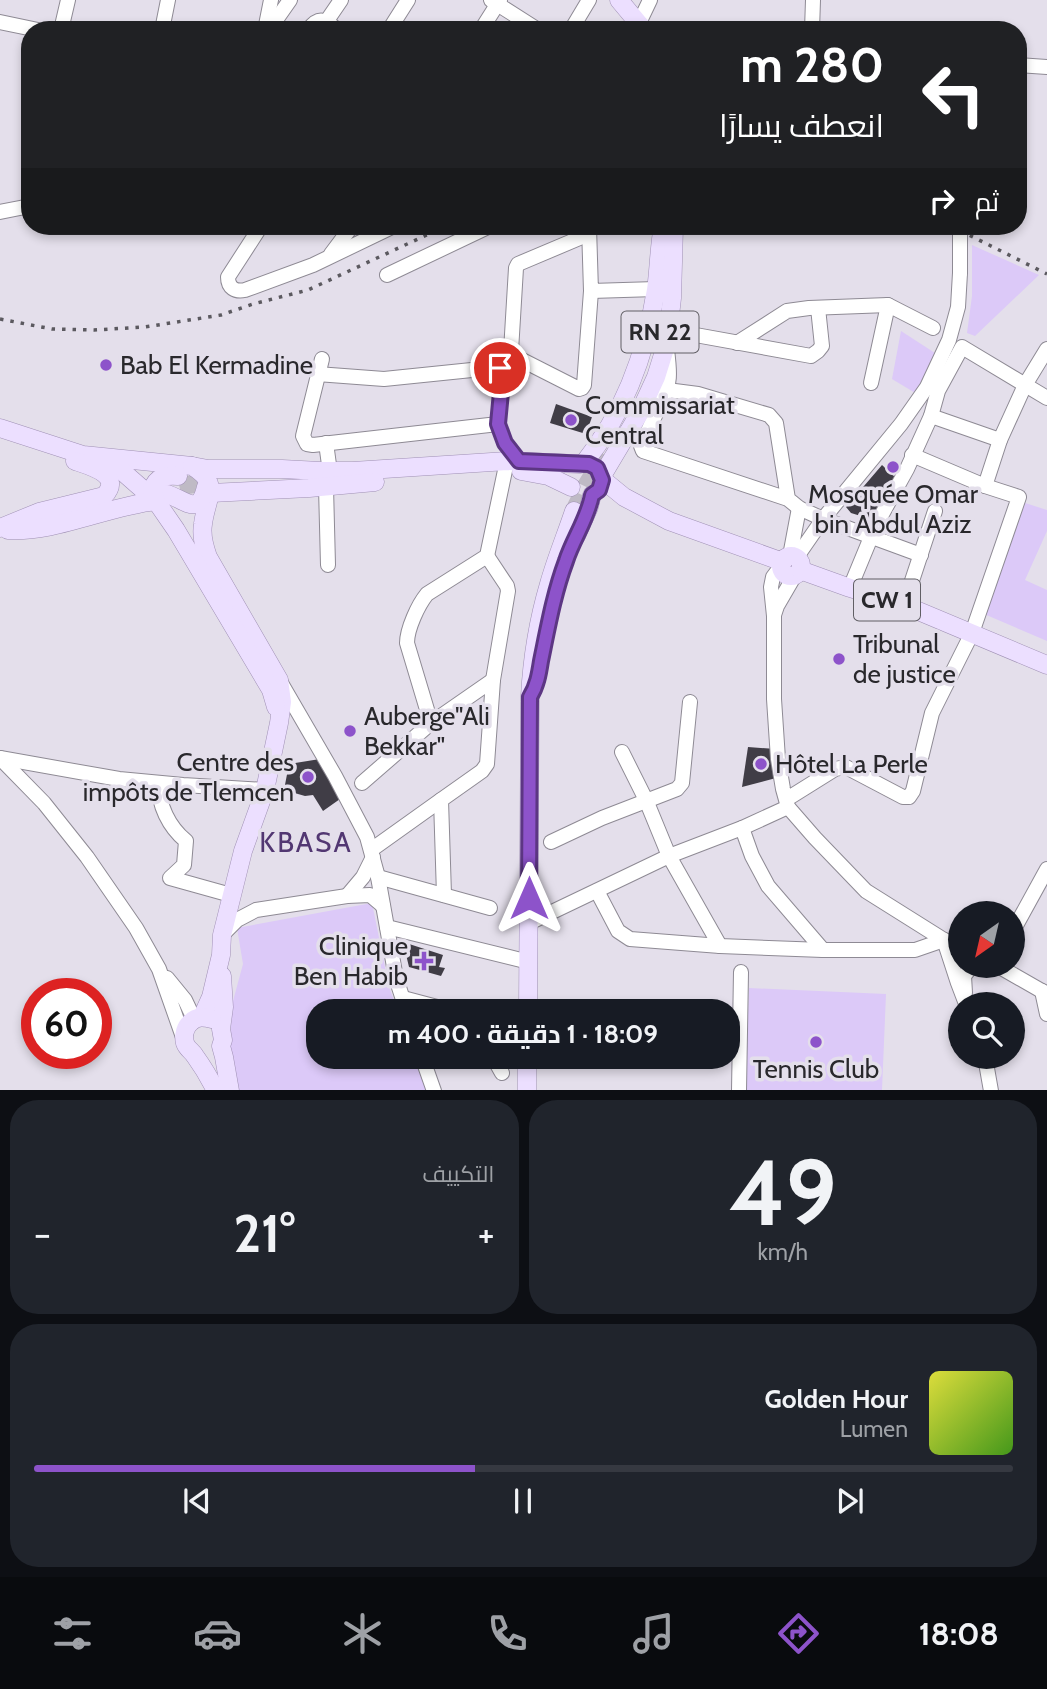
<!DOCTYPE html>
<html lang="ar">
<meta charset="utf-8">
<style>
:root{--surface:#171b24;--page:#20242c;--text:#f1f3f6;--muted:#9ea1a6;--line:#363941;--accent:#8d53ca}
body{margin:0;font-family:Cabin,Cairo,sans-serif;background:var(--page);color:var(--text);direction:rtl;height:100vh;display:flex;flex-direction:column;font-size:26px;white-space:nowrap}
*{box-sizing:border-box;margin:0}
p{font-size:23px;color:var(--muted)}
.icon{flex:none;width:38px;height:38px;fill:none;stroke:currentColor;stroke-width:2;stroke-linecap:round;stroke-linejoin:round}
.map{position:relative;height:1090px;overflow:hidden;direction:ltr}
.sheet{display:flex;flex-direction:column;gap:10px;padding:10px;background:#0d0f14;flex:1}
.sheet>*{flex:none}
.guide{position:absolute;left:21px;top:21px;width:1006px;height:214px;border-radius:28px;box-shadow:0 4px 10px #0003;direction:rtl;background:#202124;color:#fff;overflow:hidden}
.needle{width:46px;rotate:214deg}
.tools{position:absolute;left:948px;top:901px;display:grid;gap:14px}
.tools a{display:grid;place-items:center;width:77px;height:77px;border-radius:50%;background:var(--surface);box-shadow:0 4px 10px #0003;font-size:35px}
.speed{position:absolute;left:21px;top:978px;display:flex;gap:14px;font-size:35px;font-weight:700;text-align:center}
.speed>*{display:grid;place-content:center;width:91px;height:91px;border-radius:50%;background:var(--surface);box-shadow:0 4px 10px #0003;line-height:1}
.speed .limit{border:10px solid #d22;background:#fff;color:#111}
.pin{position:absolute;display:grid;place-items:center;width:60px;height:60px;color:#fff;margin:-30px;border:4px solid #fff;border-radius:50%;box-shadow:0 2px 7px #0007}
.me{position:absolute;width:77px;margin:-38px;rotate:0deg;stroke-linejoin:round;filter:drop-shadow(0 0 5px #0008)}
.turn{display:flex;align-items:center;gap:24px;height:147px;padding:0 28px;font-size:32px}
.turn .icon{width:91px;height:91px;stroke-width:2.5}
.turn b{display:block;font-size:49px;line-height:60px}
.then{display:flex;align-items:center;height:66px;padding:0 28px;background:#0003;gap:14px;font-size:26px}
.big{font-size:52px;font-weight:700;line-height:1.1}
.sheet .widget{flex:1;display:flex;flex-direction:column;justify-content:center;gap:10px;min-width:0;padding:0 24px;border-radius:28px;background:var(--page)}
.sheet .dial{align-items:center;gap:0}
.dial b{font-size:91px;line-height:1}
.song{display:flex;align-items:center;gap:21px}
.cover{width:84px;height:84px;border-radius:10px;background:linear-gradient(135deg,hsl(60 70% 55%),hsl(100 70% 35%))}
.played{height:7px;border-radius:4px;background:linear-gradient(90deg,var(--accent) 45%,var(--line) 45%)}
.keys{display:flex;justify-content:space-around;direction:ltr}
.heat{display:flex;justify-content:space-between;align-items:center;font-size:38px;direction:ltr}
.sheet .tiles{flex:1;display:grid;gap:10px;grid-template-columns:1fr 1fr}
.widget:last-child{grid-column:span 2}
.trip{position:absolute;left:306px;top:999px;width:434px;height:70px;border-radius:28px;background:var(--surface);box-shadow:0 4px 10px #0003;font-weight:700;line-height:70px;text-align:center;direction:rtl}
.menu{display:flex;height:112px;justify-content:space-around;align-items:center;background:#090b0e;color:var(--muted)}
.menu .icon{width:49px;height:49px}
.menu .on{color:var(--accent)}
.menu b{font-size:32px;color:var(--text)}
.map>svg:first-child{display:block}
.green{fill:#dcc9f8}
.building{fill:#403d46}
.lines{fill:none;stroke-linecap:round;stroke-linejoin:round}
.major-tunnel{stroke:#bfbac5;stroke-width:18;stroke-dasharray:18 9;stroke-linecap:butt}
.minor-casing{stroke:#8e8a94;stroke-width:16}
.major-casing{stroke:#a091b5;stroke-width:19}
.minor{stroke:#fff;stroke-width:14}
.major{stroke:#ecdfff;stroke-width:18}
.rail{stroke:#5b595f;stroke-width:3.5;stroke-dasharray:3.5 7;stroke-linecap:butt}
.minor-bridge-casing{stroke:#8e8a94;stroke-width:16;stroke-linecap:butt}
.minor-bridge{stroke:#fff;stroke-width:14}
.route-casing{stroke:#5c3683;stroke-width:18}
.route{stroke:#8d53ca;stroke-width:12}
.poi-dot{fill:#8d53ca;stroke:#e4dfeb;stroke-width:2.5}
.labels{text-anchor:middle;stroke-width:7;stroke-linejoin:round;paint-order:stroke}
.shield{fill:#e4dfeb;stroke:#615f65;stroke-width:2}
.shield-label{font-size:24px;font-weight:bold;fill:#29282c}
.poi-label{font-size:26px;fill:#29282c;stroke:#e4dfeb;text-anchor:start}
.neighbourhood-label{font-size:28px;letter-spacing:2px;fill:#523772;stroke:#e4dfeb}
</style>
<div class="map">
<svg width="1047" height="1091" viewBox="0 0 1047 1091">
<rect width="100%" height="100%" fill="#e4dfeb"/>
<!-- green -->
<g class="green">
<path d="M972,245L1039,275L975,336L967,333L972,296Z"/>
<path d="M901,331L938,355L917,394L892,379Z"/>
<path d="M1022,502L1047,510V531L1025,580L1047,590V641L984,614Z"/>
<path d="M372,903L389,987L398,1011L318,1012V1057H415L427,1090H237L228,1063L233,1001L243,964L237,928Z"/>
<path d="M749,988L886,994L882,1090L745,1091Z"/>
</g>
<!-- building -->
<g class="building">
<path d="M556,404L592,417L586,434L550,423Z"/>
<path d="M882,465L897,479L878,505L874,520L851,513L846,507Z"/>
<path d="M748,747L776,749V778L742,787Z"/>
<path d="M320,759L340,799L323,811L313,795L305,796L284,790L289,764Z"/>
<path d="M403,942L443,955L439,967L445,968L441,976L409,967Z"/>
</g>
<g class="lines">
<!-- major-tunnel -->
<g class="major-tunnel">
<path d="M153,492L214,480"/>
<path d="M574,511L586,486L605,455"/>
</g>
<!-- minor casing -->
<g class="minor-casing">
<g id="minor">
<path d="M491,0L538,30"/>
<path d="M0,22L38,30"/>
<path d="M326,22L341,0"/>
<path d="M639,23L650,0"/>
<path d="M61,30L68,0"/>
<path d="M162,30L168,0"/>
<path d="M265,30L271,0"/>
<path d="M269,30L290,0"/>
<path d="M308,30C320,14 325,21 338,30"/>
<path d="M389,30L408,0"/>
<path d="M481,30L500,0"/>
<path d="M571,30L589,0"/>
<path d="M812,30L813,0"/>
<path d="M1018,65L1047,67"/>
<path d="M0,212L30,206"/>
<path d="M261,226L228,277C228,288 235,292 245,290L313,265L394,226"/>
<path d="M589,227L591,291L656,289"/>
<path d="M589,234L518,264L516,268L511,351L516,357L579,389L582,388L584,385L591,291"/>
<path d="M331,254L352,226"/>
<path d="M387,275L490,226"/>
<path d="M668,330L811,356L818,351L822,346L818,308"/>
<path d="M737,343L787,311L809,308L888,305L933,328"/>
<path d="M322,359L303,436L307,444L313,445L498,424"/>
<path d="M317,374L384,379L501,367L503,371L498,424L505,443L519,461"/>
<path d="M871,383L888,305"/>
<path d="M662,396C673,384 668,363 667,348"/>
<path d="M931,416L1000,440"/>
<path d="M326,443L330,472"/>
<path d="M985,486L1000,440L1025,385L1047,349"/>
<path d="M326,487L328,565"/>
<path d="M788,499L776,423L769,415L698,394L667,390L641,446L643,451L788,499L799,508L823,519L921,555"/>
<path d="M790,556L799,508"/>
<path d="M796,558L823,519L901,424L927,387L949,340L958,307L960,273"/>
<path d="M782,565L773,577L771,587L774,616V699L778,759L783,789L788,807L815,838L866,891L944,940L961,949"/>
<path d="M850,588L876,525L907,469L931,416L938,391L962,347L1047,398"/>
<path d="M904,605L935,511"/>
<path d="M774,615L777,606L795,575"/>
<path d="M281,683L335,776L367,837L378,877L396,978L407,1012"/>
<path d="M431,723L407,643C407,629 418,605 427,594L487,556L507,461"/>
<path d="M622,752L646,800L669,856L720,946"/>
<path d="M0,758L44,803L87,857L136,928L159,969L184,1040"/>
<path d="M0,758L119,779L183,785L265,790"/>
<path d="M159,783C158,805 169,827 186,841L184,865L170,878L231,895"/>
<path d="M362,783L431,723L493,680"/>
<path d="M787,799L835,769L846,767L903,797H909L913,791L932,713L972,633L1019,497L985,486L912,455"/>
<path d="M742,828L752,856L768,886L823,950"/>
<path d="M551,842L602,818L677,789L682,783L690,702"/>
<path d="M371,850L441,800"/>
<path d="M378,877L490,908"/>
<path d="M597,891L618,931L630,939L720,946L823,950H915L944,940"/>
<path d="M444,895L441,800L482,771L487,764L493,680L508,591L507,586L487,556"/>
<path d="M347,896L363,877L373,857"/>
<path d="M529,923L669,856L742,828L788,807"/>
<path d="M387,927L529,962"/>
<path d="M1013,931L1047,869"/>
<path d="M222,935L237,920L256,910L347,896L370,895L383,906"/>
<path d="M944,940L958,983L966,1004"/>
<path d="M998,966L1047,994"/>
<path d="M167,978L185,1000L194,1019"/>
<path d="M1042,991L1047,1014"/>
<path d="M965,993L964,976L972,966"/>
<path d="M403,998L456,1012"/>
<path d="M422,1057L434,1091"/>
<path d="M493,1057L502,1073"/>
<path d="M985,1057L991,1091"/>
<path d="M739,1091L741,972"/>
</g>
</g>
<!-- major casing -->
<g class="major-casing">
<g id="major">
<path d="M619,0L644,30"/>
<path d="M0,428L83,455L192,466C222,484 206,498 203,524C201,536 204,546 208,557L279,680L282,702L279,723L265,790L243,851L222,935L221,955L211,997L202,1017"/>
<path d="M102,458L123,472L156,501L176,530L271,690L276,707"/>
<path d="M584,463C624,413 646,354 656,290C659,269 659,247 663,226"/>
<path d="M192,466L208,469H282L320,471H353L507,461L580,464"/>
<path d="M521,471L548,476L571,487"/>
<path d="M602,476L639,414L656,377L667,342L672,298L674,226"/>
<path d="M602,479L624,497L669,521L783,562"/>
<path d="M211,493L309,488L375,482"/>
<path d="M167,494C184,499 199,518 206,487"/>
<path d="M0,528L39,512L104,496C124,475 90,466 75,461"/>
<path d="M8,530C55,533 108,506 156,501L152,490C156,477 165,475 178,476"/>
<path d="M576,536L589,507L592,495"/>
<circle cx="791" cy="566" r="10"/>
<path d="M800,570L850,588L904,605L1047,665"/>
<path d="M222,976L224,1007L221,1029L223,1040L221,1046L224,1057L230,1091"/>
<path d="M528,1012L530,697C532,659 538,621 549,584C556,559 566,535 574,511"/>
<path d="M212,1019C204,1017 197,1016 191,1022C185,1027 183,1035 185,1043C187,1049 192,1051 195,1056C203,1067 210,1079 216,1091"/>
<path d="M527,1091V1057"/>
</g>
</g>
<!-- minor -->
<use href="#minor" class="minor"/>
<!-- major -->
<use href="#major" class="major"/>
<!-- rail -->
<g class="rail">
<path d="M951,226L1047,274"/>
<path d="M0,319L52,329L94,330L145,327L221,315L253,304L308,290L446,226"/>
</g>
<!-- minor-bridge casing -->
<g class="minor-bridge-casing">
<path id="minor-bridge" d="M960,226V273"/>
</g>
<!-- minor-bridge -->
<use href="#minor-bridge" class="minor-bridge"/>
</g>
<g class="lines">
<!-- route casing -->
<g class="route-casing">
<path id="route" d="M500,368L503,371L498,424L505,443L519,461L589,464L597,468L602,480L599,490L592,495C588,518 573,539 566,561C554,593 548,627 541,661C539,674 537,686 530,697L529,898"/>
</g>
<!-- route -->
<use href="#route" class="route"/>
</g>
<!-- markers -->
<g class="poi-dot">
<circle cx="106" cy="365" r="7"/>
<circle cx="571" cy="420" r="7"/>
<circle cx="893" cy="467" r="7"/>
<circle cx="839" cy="659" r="7"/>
<circle cx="350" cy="731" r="7"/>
<circle cx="761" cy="764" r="7"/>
<circle cx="308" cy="777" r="7"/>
<path d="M420.5 950.5h7v7h7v7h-7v7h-7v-7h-7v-7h7z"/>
<circle cx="816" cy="1042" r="7"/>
</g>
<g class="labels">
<!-- shield labels -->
<g class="shield">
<rect x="621.5" y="311.5" width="77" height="41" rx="5"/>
<rect x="854" y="579.5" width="66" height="41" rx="5"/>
</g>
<g class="shield-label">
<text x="660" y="340">RN 22</text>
<text x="887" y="608">CW 1</text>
</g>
<!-- poi labels -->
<g class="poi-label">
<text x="120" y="374">Bab El Kermadine</text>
<text x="585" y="414">Commissariat<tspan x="585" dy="30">Central</tspan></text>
<text x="893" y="503" text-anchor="middle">Mosquée Omar<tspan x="893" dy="30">bin Abdul Aziz</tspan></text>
<text x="853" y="653">Tribunal<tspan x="853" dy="30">de justice</tspan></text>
<text x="364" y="725">Auberge"Ali<tspan x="364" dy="30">Bekkar"</tspan></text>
<text x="294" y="771" text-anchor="end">Centre des<tspan x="294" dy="30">impôts de Tlemcen</tspan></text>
<text x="775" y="773">Hôtel La Perle</text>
<text x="408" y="955" text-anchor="end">Clinique<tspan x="408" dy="30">Ben Habib</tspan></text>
<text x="816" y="1078" text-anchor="middle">Tennis Club</text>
</g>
<!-- neighbourhood labels -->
<g class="neighbourhood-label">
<text x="306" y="852">KBASA</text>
</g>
</g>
</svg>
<div class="tools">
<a><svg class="needle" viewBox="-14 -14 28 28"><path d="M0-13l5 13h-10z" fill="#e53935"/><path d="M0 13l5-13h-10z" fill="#9ea1a6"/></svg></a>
<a><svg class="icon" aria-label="search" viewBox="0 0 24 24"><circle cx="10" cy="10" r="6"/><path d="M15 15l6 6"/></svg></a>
</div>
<div class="speed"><div class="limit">60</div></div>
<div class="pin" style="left:500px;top:368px;background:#d93025"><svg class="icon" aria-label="arrive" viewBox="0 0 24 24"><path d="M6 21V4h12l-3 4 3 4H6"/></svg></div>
<svg class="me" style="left:529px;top:898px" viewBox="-20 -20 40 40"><path d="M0-17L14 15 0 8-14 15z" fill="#8d53ca" stroke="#fff" stroke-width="4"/></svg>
<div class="trip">18:09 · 1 دقيقة · 400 m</div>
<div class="guide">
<div class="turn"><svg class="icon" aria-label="left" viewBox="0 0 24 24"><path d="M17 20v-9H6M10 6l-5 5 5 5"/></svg><div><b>280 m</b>انعطف يسارًا</div></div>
<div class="then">ثم<svg class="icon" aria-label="right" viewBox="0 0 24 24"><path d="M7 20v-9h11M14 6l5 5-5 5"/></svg></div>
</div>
</div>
<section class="sheet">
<div class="tiles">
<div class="widget dial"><b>49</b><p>km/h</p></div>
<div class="widget"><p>التكييف</p>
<div class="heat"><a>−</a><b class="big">21°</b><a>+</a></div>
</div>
<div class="widget">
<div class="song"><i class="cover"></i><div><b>Golden Hour</b><p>Lumen</p></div></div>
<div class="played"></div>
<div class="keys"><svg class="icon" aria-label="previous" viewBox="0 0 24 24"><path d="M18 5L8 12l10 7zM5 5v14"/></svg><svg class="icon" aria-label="pause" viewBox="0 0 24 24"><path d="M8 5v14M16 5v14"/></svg><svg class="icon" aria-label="next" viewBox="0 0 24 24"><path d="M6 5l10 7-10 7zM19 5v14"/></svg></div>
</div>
</div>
</section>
<nav class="menu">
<b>18:08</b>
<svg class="icon on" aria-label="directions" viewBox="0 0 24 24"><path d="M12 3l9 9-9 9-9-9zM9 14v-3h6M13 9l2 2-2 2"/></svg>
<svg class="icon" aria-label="music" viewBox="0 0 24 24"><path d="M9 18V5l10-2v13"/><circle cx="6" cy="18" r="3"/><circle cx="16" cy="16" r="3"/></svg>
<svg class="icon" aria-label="phone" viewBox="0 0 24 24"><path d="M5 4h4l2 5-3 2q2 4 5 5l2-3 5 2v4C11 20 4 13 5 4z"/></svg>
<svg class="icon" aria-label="climate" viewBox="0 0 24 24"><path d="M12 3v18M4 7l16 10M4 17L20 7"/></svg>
<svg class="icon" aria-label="car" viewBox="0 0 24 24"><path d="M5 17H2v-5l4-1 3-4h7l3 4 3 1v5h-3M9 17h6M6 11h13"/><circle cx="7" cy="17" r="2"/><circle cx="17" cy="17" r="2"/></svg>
<svg class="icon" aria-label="filters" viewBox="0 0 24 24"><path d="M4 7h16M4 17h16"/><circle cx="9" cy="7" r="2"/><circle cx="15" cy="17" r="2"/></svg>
</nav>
